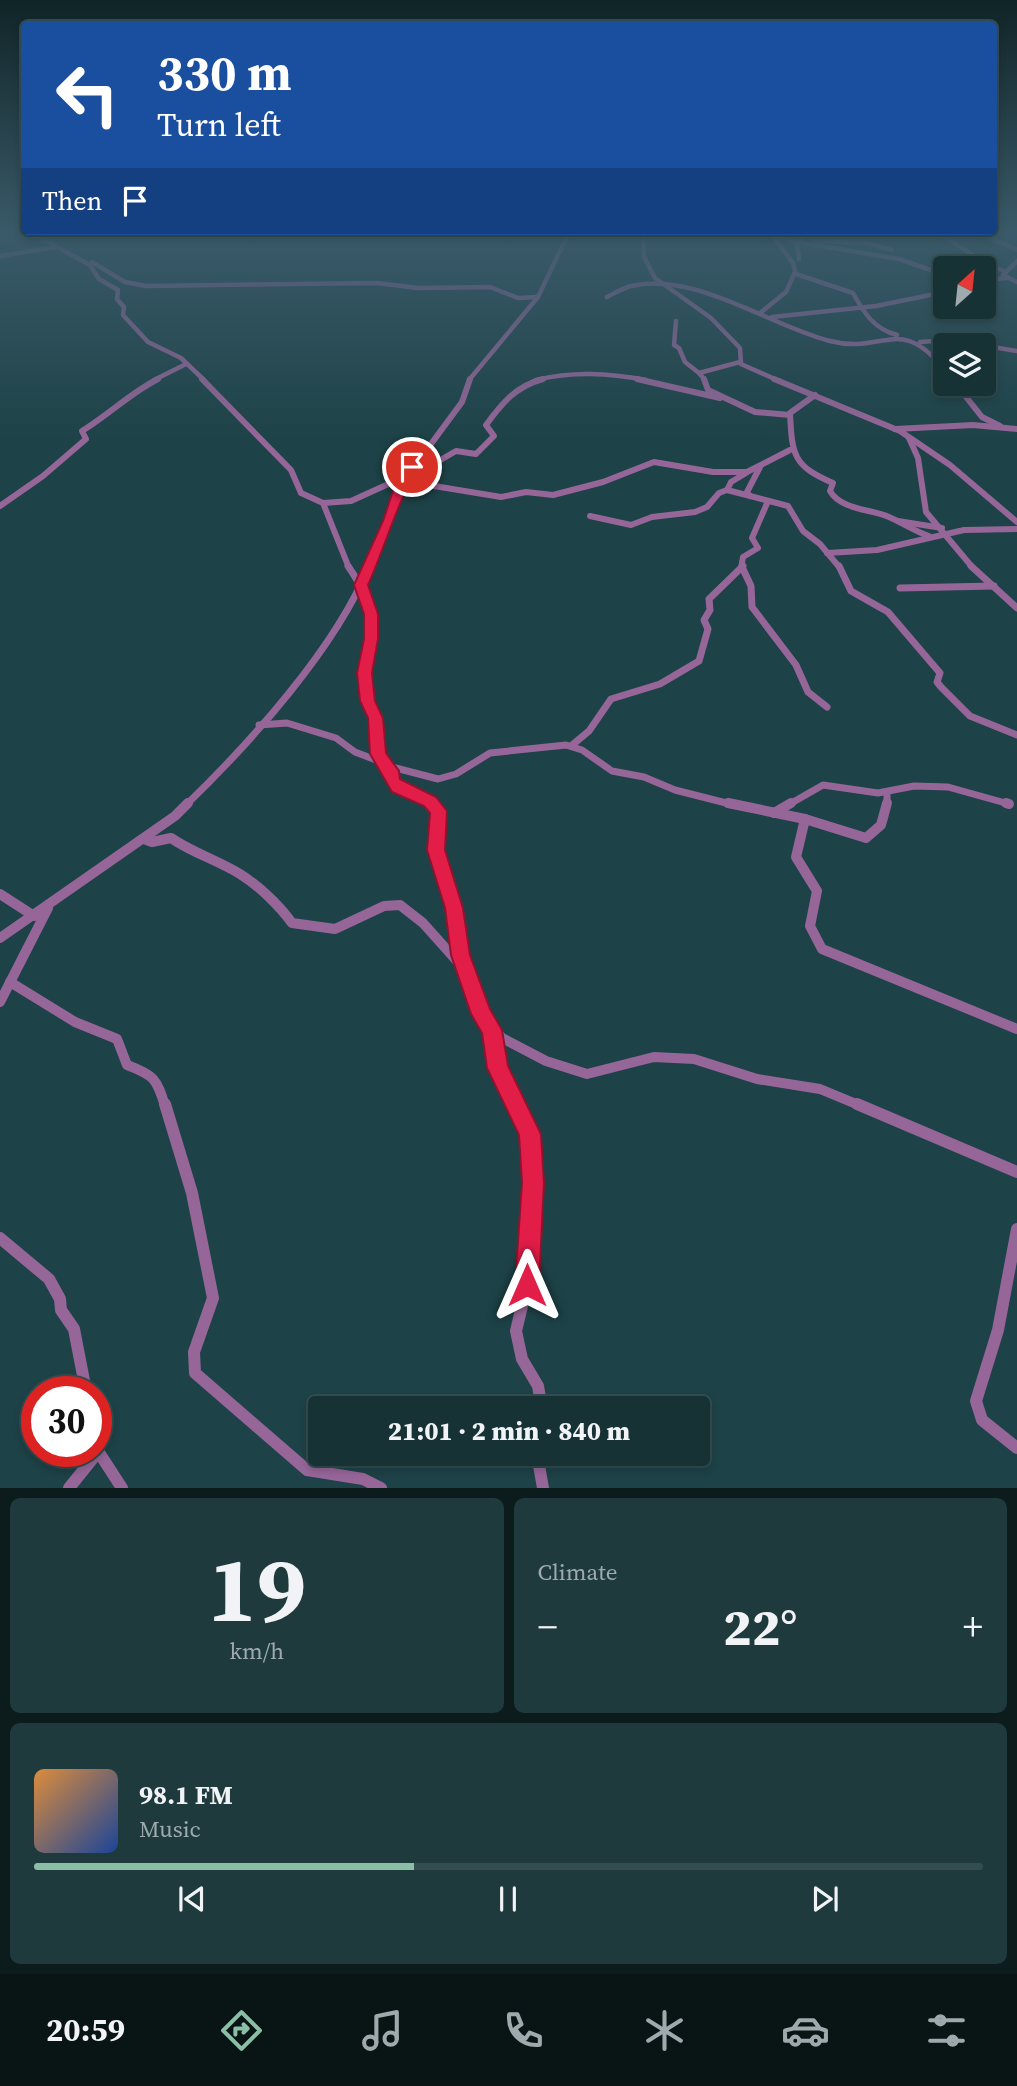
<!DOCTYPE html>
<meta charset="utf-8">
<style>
:root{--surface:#163235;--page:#1f3a3d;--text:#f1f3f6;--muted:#9eaaad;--line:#354d50;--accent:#8abfa5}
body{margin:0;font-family:"Source Serif 4",serif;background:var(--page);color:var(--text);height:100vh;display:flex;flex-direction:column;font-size:26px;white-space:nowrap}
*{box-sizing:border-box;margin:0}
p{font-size:23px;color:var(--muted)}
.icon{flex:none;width:38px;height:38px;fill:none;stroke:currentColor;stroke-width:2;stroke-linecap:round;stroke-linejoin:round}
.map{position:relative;height:1488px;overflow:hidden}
.details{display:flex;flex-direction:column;gap:10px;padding:10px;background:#0c1c1d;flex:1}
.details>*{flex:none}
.banner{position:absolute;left:21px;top:21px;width:976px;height:214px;border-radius:7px;box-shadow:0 4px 10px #0003,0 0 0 2px var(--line);background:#1a4fa0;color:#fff;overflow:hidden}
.needle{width:46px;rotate:27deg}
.controls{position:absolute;left:933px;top:256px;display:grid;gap:14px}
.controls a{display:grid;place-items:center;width:63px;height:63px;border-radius:7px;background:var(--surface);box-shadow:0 4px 10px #0003,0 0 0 2px var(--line);font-size:35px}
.speed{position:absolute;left:21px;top:1376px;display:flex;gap:14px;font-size:35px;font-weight:700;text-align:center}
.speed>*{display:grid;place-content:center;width:91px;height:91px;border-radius:50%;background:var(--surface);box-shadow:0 4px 10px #0003,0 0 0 2px var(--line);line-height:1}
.speed .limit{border:10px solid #d22;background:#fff;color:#111}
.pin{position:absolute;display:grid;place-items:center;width:60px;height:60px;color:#fff;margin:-30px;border:4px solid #fff;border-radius:50%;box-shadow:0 2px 7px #0007}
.me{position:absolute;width:77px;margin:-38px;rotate:0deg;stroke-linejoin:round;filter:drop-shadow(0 0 5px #0008)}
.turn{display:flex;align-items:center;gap:24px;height:147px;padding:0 21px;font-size:32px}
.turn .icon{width:91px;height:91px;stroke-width:2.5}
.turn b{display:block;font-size:49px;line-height:60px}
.then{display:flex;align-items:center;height:66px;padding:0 21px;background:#0003;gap:14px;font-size:26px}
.big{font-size:52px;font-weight:800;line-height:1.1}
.details .card{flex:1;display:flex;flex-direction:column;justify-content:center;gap:10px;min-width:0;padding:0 24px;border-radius:10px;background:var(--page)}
.details .dial{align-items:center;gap:0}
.dial b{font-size:91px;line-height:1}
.song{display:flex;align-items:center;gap:21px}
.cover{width:84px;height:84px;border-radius:10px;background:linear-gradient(135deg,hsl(30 70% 55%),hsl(220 70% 35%))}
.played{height:7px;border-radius:4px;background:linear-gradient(90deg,var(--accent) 40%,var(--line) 40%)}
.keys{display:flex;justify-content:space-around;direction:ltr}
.heat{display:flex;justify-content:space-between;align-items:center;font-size:38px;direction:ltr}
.details .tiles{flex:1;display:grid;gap:10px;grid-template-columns:1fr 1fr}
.card:last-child{grid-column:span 2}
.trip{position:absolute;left:308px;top:1396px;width:402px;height:70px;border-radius:7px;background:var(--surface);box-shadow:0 4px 10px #0003,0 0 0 2px var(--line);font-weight:800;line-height:70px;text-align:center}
.tabs{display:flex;height:112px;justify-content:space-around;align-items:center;background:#091415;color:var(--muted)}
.tabs .icon{width:49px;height:49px}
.tabs .on{color:var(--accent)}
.tabs b{font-size:32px;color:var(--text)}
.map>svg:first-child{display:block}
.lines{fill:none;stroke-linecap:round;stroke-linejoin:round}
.street-far4{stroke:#966698;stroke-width:4.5}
.street-far3{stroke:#966698;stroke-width:6}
.street-far2{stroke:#966698;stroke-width:7}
.street-far1{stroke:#966698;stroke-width:10}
.street{stroke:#966698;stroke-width:12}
.route{fill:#e11d48;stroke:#92132f;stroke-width:2}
</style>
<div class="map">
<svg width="1017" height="1488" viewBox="0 0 1017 1488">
<rect width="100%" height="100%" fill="#1d4247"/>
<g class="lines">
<!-- street-far4 -->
<g class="street-far4">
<path d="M30,232L90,265L99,279L118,290L117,299L124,307L123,315L148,342L181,358L204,380"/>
<path d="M643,232L644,257L655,278L711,318L740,348L741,364L777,380"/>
<path d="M766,232L791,241L899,259L945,275"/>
<path d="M937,232L987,264L1004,271"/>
<path d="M977,232L1017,250"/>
<path d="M773,236L793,263L796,274L853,293C864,313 874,329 897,335"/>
<path d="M817,241L867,243L892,250"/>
<path d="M0,256L56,247"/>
<path d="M799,259L797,243L808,232"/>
<path d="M1017,261L1003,275L1017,282"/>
<path d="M92,262L125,282L146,286L377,283L418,288L490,287L518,298L538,297"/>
<path d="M984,280L1008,278"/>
<path d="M607,297C615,293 623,288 631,286C695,271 770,326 830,341C884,355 899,313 945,370"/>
<path d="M760,313L786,292L795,272"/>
<path d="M772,317L876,306L945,292"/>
<path d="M676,321L674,345L679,348L685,362L699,373"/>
<path d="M920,342L950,340L1017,351"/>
<path d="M154,380L186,364"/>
<path d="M469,380L538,297L569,232"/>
<path d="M536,380C573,371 608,373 646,380"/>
<path d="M705,380L699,373L740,362"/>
</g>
<!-- street-far3 -->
<g class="street-far3">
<path d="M202,379L291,470L301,493L323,503L349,568"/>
<path d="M637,379L720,398"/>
<path d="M704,379L708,390L755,412L790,415"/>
<path d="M774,379L900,431L950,465L1017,522"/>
<path d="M955,383L982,417L1000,426"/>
<path d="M815,395L790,413C792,455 793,466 833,483L830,491C841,510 871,509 889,517C903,523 914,531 929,536"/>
<path d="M895,429L973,425L1017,429"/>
<path d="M909,438L918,458L926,512L973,568"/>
<path d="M412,467L437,462L456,451L476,454L494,436L486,425C502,403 516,386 543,379"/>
<path d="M727,490L788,506L803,531L820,544L840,568"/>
<path d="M750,496L747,492L760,467"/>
<path d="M323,503L351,501L406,476L422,484L501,497L526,492L553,495L603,482L654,462L713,472H747L790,450"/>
<path d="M0,506L43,476L86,439L82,431C110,414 130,393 158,379"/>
<path d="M590,516L631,525L652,517L695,512L707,507L719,493L727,490L731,482L746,473"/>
<path d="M898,521L942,528"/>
<path d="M827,553L877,550L964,530L1017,529"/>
<path d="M368,568L403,482L462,402L470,379"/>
<path d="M741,568L743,557L758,548L752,538L768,501"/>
</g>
<!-- street-far2 -->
<g class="street-far2">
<path d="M348,566C389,625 359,639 367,697C368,705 373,710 376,717C380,730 379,747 381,761"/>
<path d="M839,566L851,591L888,612L940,673L937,682L941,687L970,716L1017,735"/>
<path d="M971,566L1017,608"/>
<path d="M742,567L751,586L752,607L796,665L808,692L827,707"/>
<path d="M900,588L994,586"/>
<path d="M259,725L287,723L336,738L355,752L384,763L398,787L435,805"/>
<path d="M571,746L589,731L611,699L660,684L699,661L708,629L704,620L710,610L709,599L743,566"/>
<path d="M388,766L438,779L456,774L490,753L566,745L582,750L612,771L644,777L675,790L734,805"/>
<path d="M186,805C250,743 336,648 369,566"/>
<path d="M788,805L823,785L878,793L914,786L948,787L1009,804"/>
<path d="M887,805V792"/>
</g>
<!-- street-far1 -->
<g class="street-far1">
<path d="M431,803L440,817L436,850L454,908L460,955L481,1014L502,1038L546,1061L587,1074L654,1057L694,1059L757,1079L820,1089L861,1106"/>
<path d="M728,803L805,819L796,857L817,891L810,926L822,949L1017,1029"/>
<path d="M1006,803L1009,804"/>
<path d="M774,813L791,803"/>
<path d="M805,819L866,838L881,825L887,803"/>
<path d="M144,839L152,842L171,838C193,853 217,860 240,874C259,886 279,905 292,923L335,929L384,906L400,905L423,923L465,970"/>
<path d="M0,894L34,916"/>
<path d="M0,938L175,816L188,803"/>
<path d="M10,982L75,1022L117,1039L127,1065C154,1075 157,1079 165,1106"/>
<path d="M0,1002L48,908"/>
<path d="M492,1030L498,1068L517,1106"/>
</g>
<!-- street -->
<g class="street">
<path d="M165,1104L192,1193L213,1298L194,1352L195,1373L307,1470L363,1479L381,1488"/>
<path d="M516,1104L525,1122L532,1150L527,1285L516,1331L522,1359L538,1386L542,1409"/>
<path d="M857,1104L1017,1172"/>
<path d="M1017,1229L998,1330L976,1401L982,1420L1017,1448"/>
<path d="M0,1238L49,1279L60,1299L61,1310L74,1329L86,1391"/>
<path d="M96,1448L122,1488"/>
<path d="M537,1454L543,1488"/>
<path d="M69,1488L98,1452"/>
</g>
</g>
<!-- sky -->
<linearGradient id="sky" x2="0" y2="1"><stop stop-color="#102427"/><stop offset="0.53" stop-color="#3a5a69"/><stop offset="1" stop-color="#3a5a69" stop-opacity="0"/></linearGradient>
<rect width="1017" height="440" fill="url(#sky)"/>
<!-- route -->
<path class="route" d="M408,465L418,467C397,503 385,547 368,585L378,614V639L372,673L375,701L383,718L386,753L399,771L400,779L436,797L447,811L445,850L463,908L470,955L490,1009L502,1030L508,1066L541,1134L544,1183L539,1285L536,1293L527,1297L519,1293L515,1285L522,1183L519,1135L487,1068L482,1033L471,1014L451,955L445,908L427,850L430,813L424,806L392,792L370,754L368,718L360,701L357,673L364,639V614L354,585L383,521L394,488Z"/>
</svg>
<div class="controls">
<a><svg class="needle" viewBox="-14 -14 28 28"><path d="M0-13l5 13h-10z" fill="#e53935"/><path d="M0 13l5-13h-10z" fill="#9eaaad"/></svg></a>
<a><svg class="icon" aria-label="layers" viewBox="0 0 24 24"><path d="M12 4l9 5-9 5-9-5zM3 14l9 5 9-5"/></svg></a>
</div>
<div class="speed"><div class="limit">30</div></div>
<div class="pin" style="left:412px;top:467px;background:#d93025"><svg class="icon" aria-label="arrive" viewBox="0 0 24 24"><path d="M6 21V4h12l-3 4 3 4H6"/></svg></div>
<svg class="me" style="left:527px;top:1285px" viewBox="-20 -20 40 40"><path d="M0-17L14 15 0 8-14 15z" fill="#e11d48" stroke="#fff" stroke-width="4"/></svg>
<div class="trip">21:01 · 2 min · 840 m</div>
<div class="banner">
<div class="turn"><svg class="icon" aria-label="left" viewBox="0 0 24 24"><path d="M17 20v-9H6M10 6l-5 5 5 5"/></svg><div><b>330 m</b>Turn left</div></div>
<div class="then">Then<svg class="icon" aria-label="arrive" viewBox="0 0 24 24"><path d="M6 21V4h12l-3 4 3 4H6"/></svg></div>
</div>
</div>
<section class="details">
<div class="tiles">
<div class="card dial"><b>19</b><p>km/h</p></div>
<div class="card"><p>Climate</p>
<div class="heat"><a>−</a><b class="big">22°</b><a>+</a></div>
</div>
<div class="card">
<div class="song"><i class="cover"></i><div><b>98.1 FM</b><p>Music</p></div></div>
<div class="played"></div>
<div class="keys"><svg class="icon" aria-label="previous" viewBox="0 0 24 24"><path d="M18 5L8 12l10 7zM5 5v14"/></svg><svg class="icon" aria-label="pause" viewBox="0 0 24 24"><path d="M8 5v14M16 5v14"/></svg><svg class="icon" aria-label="next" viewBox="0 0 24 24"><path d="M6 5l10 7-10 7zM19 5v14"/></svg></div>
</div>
</div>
</section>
<nav class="tabs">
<b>20:59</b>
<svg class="icon on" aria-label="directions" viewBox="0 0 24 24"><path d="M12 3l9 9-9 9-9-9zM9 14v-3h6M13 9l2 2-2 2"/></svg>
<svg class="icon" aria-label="music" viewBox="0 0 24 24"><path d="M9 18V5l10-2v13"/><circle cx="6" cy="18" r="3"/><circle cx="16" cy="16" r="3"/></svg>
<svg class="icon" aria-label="phone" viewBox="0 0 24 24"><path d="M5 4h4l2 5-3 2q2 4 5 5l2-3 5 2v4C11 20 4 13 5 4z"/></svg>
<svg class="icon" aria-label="climate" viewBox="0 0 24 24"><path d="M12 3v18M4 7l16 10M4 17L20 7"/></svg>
<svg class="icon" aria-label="car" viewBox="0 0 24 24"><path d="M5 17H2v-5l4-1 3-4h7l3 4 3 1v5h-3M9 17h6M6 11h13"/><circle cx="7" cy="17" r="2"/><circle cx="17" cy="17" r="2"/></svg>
<svg class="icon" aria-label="filters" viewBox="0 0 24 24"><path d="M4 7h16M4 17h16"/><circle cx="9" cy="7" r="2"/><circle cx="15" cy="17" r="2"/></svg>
</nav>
